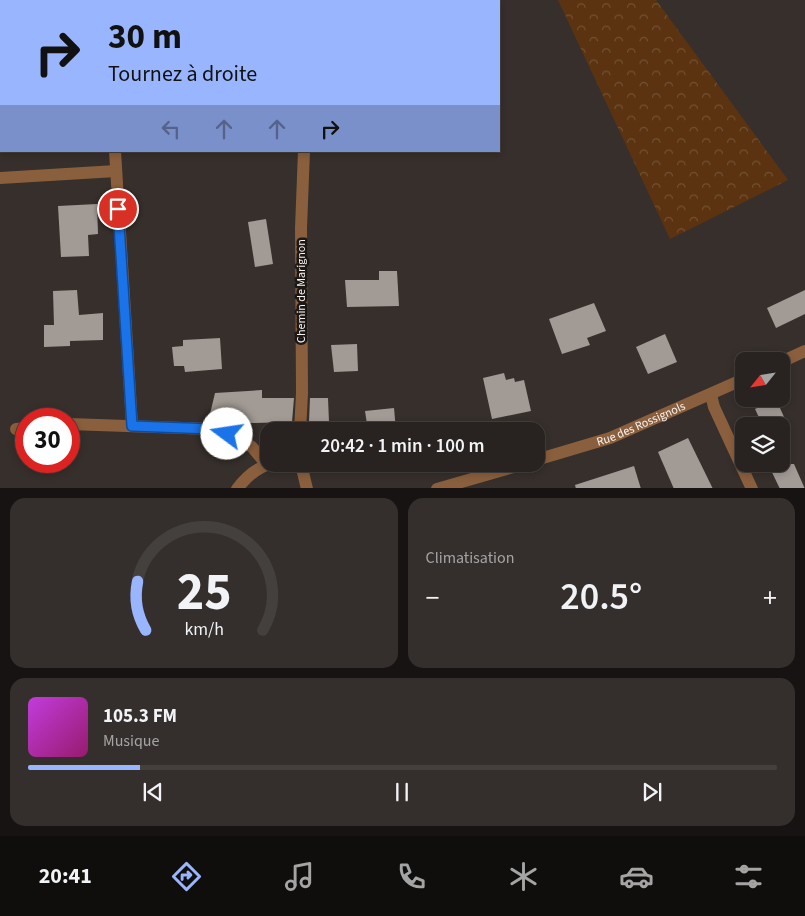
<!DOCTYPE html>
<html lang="fr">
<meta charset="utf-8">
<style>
:root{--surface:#282320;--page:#342f2d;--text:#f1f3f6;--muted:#a5a4a5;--line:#44403e;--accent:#99b5fd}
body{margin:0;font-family:"Source Sans 3",sans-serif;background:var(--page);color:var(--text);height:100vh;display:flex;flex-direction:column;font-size:19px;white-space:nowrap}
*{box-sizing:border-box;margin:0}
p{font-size:16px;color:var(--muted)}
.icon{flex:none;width:28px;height:28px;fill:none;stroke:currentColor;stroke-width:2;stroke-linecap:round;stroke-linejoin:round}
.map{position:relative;height:488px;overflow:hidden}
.sheet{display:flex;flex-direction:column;gap:10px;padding:10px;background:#161312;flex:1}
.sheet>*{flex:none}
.top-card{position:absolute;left:0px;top:0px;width:500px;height:152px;box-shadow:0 2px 8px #0003,0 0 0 1px var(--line);background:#99b5fd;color:#111;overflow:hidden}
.needle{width:32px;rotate:240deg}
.buttons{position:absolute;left:735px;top:352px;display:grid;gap:10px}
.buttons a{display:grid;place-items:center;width:55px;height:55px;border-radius:10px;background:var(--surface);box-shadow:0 2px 8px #0003,0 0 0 1px var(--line);font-size:25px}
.speed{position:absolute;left:15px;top:408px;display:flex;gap:10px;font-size:25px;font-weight:700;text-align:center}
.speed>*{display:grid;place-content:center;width:65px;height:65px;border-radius:50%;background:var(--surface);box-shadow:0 2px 8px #0003,0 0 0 1px var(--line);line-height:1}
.speed .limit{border:8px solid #d22;background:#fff;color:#111}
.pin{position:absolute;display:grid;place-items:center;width:42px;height:42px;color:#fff;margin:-21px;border:2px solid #fff;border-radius:50%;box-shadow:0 1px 5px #0007}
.me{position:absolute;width:55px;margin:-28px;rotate:284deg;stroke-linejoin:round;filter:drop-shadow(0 0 4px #0008)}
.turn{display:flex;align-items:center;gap:18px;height:105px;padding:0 25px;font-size:22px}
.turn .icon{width:65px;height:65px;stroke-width:2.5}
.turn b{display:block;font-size:35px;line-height:42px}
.lanes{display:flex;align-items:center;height:48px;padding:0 25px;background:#0003;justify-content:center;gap:25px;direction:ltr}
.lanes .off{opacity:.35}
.big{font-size:38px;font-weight:600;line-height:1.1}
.sheet .widget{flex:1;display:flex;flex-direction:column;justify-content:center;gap:8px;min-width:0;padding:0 18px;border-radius:15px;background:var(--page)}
.sheet .dial{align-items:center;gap:0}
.dial svg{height:130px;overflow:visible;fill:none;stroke:var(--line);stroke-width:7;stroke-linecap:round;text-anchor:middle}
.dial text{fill:var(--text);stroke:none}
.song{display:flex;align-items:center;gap:15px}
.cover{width:60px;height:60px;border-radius:8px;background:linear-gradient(135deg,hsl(290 70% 55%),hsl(320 70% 35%))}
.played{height:5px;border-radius:2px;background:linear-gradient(90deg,var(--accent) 15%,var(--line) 15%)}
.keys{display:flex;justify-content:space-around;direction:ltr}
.heat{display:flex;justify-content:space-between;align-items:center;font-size:28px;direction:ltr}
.sheet .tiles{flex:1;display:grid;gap:10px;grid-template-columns:1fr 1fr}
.widget:last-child{grid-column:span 2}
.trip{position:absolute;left:260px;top:422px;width:285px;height:50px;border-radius:15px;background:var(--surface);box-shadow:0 2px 8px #0003,0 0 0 1px var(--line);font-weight:600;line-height:50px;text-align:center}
.dock{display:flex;height:80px;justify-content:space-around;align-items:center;background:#100e0d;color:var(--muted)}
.dock .icon{width:35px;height:35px}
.dock .active{color:var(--accent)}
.dock b{font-size:22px;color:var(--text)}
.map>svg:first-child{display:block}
.forest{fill:url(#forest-crowns)}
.building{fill:#a29a94}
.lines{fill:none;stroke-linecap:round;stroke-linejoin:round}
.minor{stroke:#8a5f3d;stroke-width:12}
.tertiary{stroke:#8a5f3d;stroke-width:12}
.route-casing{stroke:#114b97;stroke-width:12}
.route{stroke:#1a73e8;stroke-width:9}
.labels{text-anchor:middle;stroke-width:5;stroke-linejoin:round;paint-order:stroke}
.street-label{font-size:12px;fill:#f8f3f0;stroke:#1b1816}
</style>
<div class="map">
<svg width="805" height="489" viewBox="0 0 805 489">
<defs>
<pattern id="forest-crowns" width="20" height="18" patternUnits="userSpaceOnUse" patternTransform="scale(1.25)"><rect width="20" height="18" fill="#5b3310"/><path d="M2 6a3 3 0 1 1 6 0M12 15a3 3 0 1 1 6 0" fill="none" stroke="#735133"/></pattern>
</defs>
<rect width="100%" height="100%" fill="#362f2b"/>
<!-- forest -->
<path class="forest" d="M558,0H656L788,180L670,239Z"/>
<!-- building -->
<g class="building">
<path d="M97,204L98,234L88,235L89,256L61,257L58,206Z"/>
<path d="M266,219L273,264L255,267L248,222Z"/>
<path d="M379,271H397L399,306L347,307L345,280H379Z"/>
<path d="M77,290L79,315L103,313V340L70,341V346L44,347V325H54L53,291Z"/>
<path d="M805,290V314L776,328L767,308Z"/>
<path d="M594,303L606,331L587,338L590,345L562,354L549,319Z"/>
<path d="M665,334L677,362L648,374L636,347Z"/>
<path d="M220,338L222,369L185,372L184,366H174L172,347L183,346V340Z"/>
<path d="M357,344L358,371L334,372L331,345Z"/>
<path d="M504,373L506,380L514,378L515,382L524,380L531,411L492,419L483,378Z"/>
<path d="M262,390V398H294L292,422L251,423L210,414L215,393Z"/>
<path d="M310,398H328L329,422H309Z"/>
<path d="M776,399L788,426H763L755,409Z"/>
<path d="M394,408L396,431H368L365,411Z"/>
<path d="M688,438L713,489H674L658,452Z"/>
<path d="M768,464H794L805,489H780Z"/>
<path d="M634,466L641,489H576L575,485Z"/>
</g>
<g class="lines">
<!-- minor -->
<g class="minor">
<path d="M105,0V1"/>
<path d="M311,1V0"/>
<path d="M115,151L132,425"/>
<path d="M0,178L116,171"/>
<path d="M711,395L714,407L752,489"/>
<path d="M69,424L212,429L240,439L252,447L267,465"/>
<path d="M16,429L26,428"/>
<path d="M300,431L302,393L301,228L304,151"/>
<path d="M286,464L302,467"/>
<path d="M301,464L307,489"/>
<path d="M237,489C246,477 256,468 270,464"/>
</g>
<!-- tertiary -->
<g class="tertiary">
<path d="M781,362L805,351"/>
<path id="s1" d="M536,460L610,438L744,379"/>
<path d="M437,489L524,464"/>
</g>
</g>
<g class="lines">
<!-- route casing -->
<g class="route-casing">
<path id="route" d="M118,209L132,426L212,429L227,434"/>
</g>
<!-- route -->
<use href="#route" class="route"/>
</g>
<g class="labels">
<!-- street labels -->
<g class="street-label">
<text transform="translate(301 291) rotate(-90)" y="4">Chemin de Marignon</text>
<text dy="4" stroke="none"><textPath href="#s1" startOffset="111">Rue des Rossignols</textPath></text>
</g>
</g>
</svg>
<div class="buttons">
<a><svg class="needle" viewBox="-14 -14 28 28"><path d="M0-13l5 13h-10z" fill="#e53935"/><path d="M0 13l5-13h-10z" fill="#a5a4a5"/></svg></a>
<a><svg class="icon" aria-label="layers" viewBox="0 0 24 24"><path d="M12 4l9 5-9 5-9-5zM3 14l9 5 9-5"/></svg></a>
</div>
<div class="speed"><div class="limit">30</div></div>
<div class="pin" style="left:118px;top:209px;background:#d93025"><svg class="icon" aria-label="arrive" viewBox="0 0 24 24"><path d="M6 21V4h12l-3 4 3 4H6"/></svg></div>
<svg class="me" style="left:227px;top:434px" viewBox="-20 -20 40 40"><circle r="19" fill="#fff"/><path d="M0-13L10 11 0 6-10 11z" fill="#1a73e8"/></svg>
<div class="trip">20:42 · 1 min · 100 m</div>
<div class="top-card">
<div class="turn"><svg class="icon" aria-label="right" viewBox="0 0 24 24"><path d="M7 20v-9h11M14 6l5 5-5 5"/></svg><div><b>30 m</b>Tournez à droite</div></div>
<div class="lanes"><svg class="icon off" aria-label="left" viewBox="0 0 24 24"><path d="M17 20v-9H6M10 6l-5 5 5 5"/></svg><svg class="icon off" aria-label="ahead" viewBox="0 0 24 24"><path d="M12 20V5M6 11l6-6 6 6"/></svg><svg class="icon off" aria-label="ahead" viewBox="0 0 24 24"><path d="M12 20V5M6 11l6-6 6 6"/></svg><svg class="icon" aria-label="right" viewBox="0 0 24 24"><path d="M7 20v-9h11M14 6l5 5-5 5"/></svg></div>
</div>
</div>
<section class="sheet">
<div class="tiles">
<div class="widget dial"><svg viewBox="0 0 100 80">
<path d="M14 69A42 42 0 1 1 86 69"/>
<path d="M14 69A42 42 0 0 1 9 39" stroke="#99b5fd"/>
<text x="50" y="56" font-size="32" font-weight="700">25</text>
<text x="50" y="72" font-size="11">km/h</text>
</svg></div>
<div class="widget"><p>Climatisation</p>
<div class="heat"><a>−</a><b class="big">20.5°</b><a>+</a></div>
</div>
<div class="widget">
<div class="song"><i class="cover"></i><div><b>105.3 FM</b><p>Musique</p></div></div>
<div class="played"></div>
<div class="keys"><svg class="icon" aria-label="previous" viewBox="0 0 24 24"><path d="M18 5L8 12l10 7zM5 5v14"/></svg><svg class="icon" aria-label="pause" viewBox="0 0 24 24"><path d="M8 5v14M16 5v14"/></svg><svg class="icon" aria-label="next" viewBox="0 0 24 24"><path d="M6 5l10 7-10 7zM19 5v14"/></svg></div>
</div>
</div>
</section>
<nav class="dock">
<b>20:41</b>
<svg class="icon active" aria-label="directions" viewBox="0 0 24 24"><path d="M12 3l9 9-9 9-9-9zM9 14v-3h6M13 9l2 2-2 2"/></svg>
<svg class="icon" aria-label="music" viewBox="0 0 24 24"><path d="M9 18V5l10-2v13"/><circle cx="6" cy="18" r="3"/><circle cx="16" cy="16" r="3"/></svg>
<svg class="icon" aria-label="phone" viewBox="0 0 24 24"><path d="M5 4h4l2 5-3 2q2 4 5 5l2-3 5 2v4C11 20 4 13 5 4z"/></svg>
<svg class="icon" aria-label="climate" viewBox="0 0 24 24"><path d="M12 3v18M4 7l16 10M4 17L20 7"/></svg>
<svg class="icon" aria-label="car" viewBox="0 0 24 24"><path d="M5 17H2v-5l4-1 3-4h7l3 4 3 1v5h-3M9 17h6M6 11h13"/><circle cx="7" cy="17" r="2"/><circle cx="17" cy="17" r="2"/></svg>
<svg class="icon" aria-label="filters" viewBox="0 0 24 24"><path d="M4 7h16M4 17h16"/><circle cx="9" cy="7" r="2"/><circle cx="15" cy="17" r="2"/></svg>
</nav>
